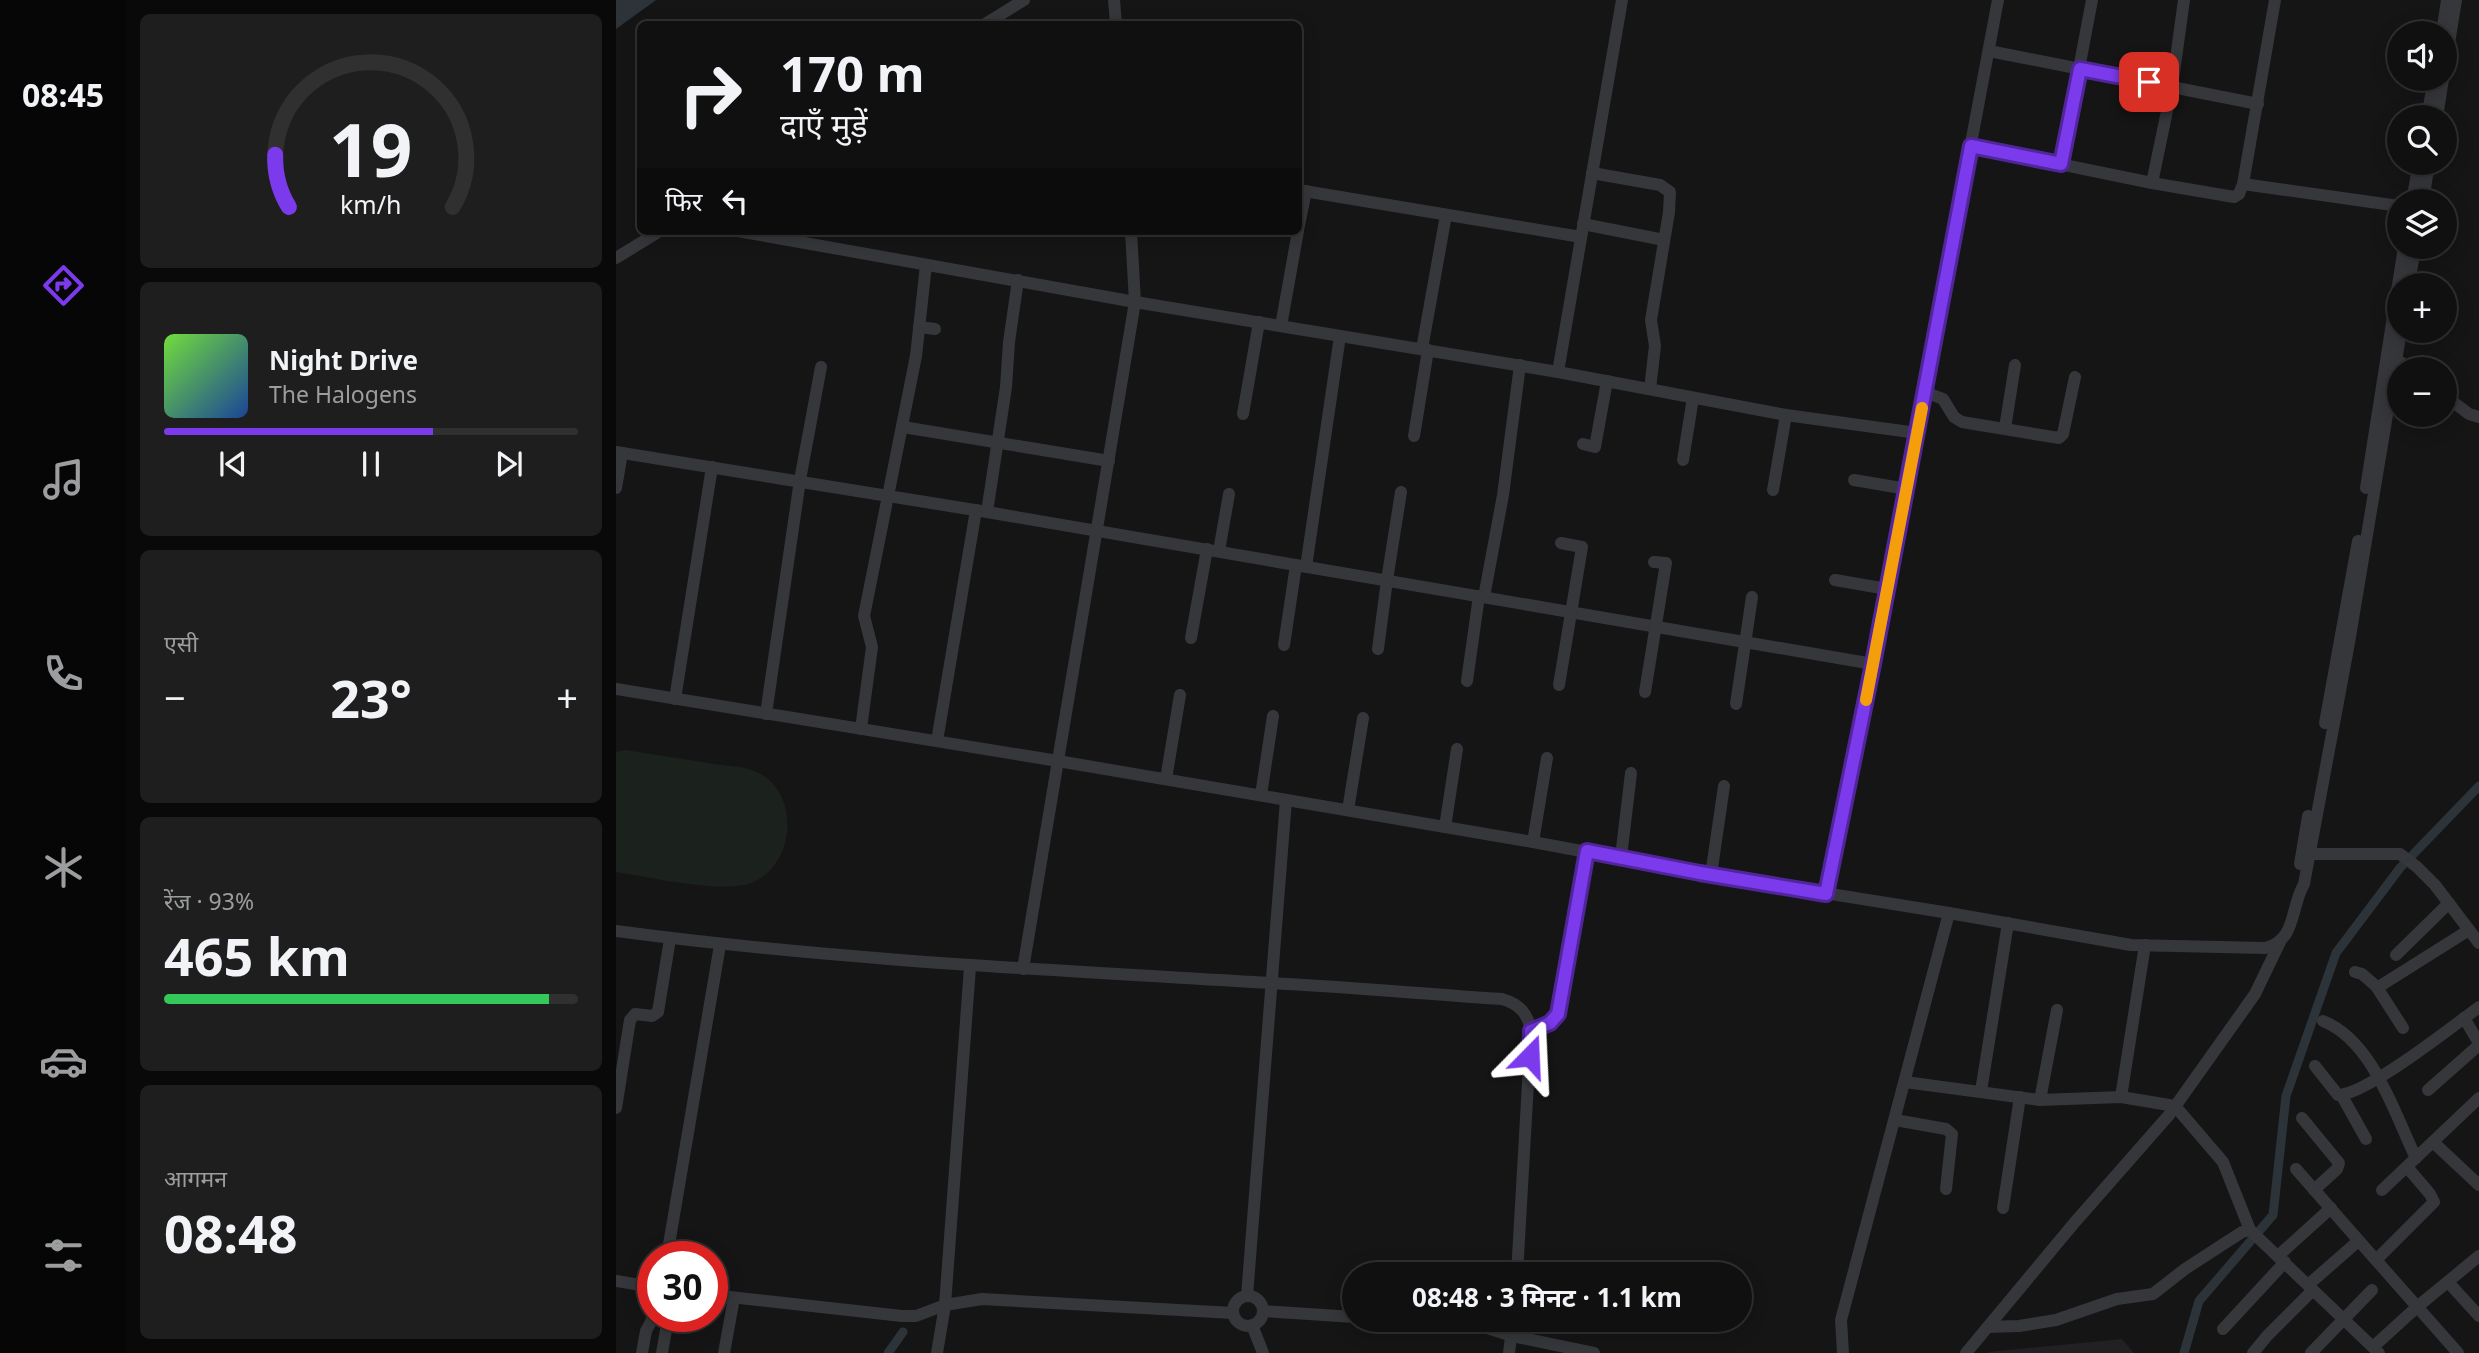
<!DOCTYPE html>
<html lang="hi">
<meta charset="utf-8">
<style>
:root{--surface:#101010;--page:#1e1e1e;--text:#f1f3f6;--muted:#9c9d9f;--line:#303030;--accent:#7c3aed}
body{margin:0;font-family:"Noto Sans","Noto Sans Devanagari",sans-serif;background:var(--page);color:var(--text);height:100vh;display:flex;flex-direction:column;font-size:26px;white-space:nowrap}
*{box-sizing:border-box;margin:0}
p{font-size:23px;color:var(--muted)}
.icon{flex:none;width:38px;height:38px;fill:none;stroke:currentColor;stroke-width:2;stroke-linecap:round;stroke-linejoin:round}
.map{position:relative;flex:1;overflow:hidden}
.side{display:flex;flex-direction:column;gap:14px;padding:14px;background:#090909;width:490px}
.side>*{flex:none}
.guide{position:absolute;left:21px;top:21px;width:665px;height:214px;border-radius:10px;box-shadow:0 4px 18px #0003,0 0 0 2px var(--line);background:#101010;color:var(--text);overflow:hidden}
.buttons{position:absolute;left:1771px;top:21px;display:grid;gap:14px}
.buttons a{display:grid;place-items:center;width:70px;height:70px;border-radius:50%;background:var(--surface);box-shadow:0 4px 18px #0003,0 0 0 2px var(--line);font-size:35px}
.speed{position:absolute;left:21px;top:1241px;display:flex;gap:14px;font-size:35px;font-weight:700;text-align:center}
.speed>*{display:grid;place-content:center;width:91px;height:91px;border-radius:50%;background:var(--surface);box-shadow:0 4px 18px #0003,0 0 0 2px var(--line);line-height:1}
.speed .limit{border:10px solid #d22;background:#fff;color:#111}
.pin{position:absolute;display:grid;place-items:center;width:60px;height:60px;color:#fff;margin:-30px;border-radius:14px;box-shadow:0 4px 10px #0006}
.me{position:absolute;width:77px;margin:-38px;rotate:21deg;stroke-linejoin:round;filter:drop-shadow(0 0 5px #0008)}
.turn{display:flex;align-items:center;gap:24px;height:147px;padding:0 28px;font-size:32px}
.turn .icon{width:91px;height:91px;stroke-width:2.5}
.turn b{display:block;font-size:49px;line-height:60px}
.then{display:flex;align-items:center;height:66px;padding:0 28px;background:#0003;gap:14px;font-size:26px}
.big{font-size:52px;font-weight:700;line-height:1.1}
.side .card{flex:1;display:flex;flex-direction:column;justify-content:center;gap:10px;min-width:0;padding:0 24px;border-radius:10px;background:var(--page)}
.side .dial{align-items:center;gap:0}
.dial svg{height:182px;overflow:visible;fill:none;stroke:var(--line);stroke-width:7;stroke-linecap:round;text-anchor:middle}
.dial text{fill:var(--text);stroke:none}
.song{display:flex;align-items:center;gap:21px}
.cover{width:84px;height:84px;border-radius:10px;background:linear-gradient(135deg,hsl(100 70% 55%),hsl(220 70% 35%))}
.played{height:7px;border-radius:4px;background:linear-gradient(90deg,var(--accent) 65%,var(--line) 65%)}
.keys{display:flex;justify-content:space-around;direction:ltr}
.heat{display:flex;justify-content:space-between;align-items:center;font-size:38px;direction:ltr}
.charge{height:10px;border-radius:5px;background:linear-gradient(90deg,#34c759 93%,var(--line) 0)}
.trip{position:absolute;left:726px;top:1262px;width:410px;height:70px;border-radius:35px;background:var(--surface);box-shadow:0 4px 18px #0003,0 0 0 2px var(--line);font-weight:700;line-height:70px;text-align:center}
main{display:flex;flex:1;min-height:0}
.menu{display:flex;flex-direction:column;width:126px;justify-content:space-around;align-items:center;background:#060606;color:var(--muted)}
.menu .icon{width:49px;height:49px}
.menu .on{color:var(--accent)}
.menu b{font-size:32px;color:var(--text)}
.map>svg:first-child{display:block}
.built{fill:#212123}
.green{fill:#1b211c}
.water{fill:#2c343a}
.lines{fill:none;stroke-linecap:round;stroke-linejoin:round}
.canal{stroke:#2c343a;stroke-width:9}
.minor{stroke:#36373b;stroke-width:12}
.route-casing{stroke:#51269a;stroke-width:18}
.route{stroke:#7c3aed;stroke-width:12}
.slow{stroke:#f59e0b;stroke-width:12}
</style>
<main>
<nav class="menu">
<b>08:45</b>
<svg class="icon on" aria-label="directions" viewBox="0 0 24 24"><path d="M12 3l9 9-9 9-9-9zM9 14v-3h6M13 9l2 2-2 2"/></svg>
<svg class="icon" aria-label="music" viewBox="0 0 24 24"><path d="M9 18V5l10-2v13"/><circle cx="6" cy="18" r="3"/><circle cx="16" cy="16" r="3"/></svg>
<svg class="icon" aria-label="phone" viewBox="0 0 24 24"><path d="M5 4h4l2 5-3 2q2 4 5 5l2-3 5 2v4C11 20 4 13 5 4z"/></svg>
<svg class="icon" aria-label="climate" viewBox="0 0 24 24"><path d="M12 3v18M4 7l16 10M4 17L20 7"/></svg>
<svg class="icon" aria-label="car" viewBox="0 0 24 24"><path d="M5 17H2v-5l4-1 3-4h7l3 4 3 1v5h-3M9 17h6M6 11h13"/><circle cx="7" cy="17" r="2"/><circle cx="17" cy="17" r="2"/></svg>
<svg class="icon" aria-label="filters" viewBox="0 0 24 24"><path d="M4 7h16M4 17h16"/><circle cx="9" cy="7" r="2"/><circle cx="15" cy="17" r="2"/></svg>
</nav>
<section class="side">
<div class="card dial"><svg viewBox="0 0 100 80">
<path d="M14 69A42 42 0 1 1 86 69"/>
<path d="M14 69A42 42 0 0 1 8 46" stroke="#7c3aed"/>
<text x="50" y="56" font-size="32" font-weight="700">19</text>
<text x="50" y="72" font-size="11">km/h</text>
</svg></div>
<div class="card">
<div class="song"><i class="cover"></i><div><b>Night Drive</b><p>The Halogens</p></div></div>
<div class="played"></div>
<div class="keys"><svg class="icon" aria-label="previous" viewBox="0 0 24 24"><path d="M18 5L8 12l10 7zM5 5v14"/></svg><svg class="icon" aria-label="pause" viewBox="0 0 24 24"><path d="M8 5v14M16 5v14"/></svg><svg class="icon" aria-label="next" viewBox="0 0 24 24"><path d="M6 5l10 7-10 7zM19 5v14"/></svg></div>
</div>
<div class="card"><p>एसी</p>
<div class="heat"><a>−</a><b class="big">23°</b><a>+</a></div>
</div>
<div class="card"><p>रेंज · 93%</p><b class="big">465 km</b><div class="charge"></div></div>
<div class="card"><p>आगमन</p><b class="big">08:48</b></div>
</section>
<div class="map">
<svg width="1863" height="1353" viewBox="0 0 1863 1353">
<rect width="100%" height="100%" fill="#151516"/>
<!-- built -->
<path class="built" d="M1506,1339L1518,1353H1372L1373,1352Z"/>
<!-- green -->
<path class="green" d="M9,750C39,755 69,759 99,764C111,766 125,766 136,770C184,787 182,861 138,882C109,895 34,877 0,872V752Z"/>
<!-- water -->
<path class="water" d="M0,0H40L0,29Z"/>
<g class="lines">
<!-- canal -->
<g class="canal">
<path d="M272,1353L287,1332"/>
<path d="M1568,1353L1583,1301L1657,1215L1670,1096L1720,953L1784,868L1863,786"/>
</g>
<!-- minor -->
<g class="minor">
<path d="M498,0L500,24"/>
<path d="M369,24L408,0"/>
<path d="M1826,33L1831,0"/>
<path d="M1373,51L1642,104"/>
<path d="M1829,68L1840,0"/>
<path d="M1811,117L1818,79"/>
<path d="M1821,117L1827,79"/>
<path d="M1355,146L1536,183L1618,197L1623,194L1627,184L1659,0"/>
<path d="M1445,164L1476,0"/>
<path d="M976,173L1044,185L1054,192L1053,212L1035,320L1039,346L1034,389"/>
<path d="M1536,183L1556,87L1568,0"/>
<path d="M1627,184L1783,206"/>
<path d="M682,190L965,237"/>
<path d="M1796,201L1803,163"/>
<path d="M1807,201L1813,163"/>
<path d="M967,224L1048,240"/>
<path d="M682,230L690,191"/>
<path d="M122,231L519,302L942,372L1170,415L1301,433"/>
<path d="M0,258L44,231"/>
<path d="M1793,285L1799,247"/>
<path d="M665,326L682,231"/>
<path d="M303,327L319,329"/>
<path d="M806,349L830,215"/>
<path d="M1780,359L1794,369"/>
<path d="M942,372L1006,0"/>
<path d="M1309,392L1327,399L1338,417L1346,422L1443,438L1447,434L1459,377"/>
<path d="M1829,396L1853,414L1863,417"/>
<path d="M627,414L643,322"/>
<path d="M287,427L493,461"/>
<path d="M1389,428L1399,365"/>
<path d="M798,436L812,350"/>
<path d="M967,444L979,447L991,381"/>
<path d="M0,452L371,512L1257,664"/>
<path d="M1067,460L1077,398"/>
<path d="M1238,480L1291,489"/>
<path d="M0,488L6,453"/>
<path d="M1750,488L1788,247"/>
<path d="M1157,490L1170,415"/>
<path d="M371,512L390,387L393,342L402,280"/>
<path d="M603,551L613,494"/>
<path d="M690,567L724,336"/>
<path d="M1219,580L1271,589"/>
<path d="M868,597L887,495L904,365"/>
<path d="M575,638L591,549"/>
<path d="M668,645L680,565"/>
<path d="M762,649L771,580L785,492"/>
<path d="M851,681L863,596"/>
<path d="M943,685L966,547L945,543"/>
<path d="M0,689L442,761L917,842L1084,873L1333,913L1515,945L1649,948C1681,940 1674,908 1688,884L1733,643L1785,331"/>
<path d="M1029,692L1050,563L1038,562"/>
<path d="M59,699L96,467"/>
<path d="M1120,704L1136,597"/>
<path d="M150,714L184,480L205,367"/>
<path d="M1709,723L1742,541"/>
<path d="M245,729L256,647L248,616L300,356L310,265"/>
<path d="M321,741L360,510"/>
<path d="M550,779L564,695"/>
<path d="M645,795L657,716"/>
<path d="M732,810L747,718"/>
<path d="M829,827L841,749"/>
<path d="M917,842L931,758"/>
<path d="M1694,854H1784L1801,867L1819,885L1863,943"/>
<path d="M1005,857L1015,773"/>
<path d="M1684,864L1692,816"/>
<path d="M1095,875L1108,786"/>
<path d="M1210,894L1257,664L1382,0"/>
<path d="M0,931C217,960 436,970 654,983C732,987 809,994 886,999C903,1004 912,1013 915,1031L901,1274"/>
<path d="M1780,955L1833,903"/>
<path d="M407,969L519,302L515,231"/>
<path d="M1739,972L1746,974L1760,986H1764L1853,930"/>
<path d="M1760,986L1787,1028"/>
<path d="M1848,1018L1863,1043"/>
<path d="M1707,1021C1757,1041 1778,1113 1800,1158"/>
<path d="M915,1031L934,1023L942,1014L971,851"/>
<path d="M1699,1066L1722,1095C1750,1095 1837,1026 1863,1007"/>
<path d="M1289,1082L1424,1100L1505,1097L1559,1106L1607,1162L1634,1230"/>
<path d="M1812,1090L1863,1045"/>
<path d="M1365,1091L1392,923"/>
<path d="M1726,1096L1750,1139"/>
<path d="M1505,1097L1529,945"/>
<path d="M1424,1100L1441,1010"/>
<path d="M0,1108L14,1020L19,1014L36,1016L42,1012L54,939"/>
<path d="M1686,1118L1723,1163L1721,1169L1698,1190"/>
<path d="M1279,1120L1330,1129L1336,1134L1330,1189"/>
<path d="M1817,1142L1863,1185"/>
<path d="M1680,1169L1744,1242"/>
<path d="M1766,1190L1863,1098"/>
<path d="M1387,1208L1404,1097"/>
<path d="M51,1256L104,945"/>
<path d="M1662,1256L1715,1208"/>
<path d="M1760,1260L1818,1202L1814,1194L1791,1167"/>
<path d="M0,1281L37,1287"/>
<path d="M1832,1282L1863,1316"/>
<path d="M1692,1285L1740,1243L1744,1242L1842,1353"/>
<path d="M96,1295L286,1316H300L329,1305L366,1299L617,1313"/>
<path d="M631,1296L670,800"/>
<circle cx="632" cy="1311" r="15"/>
<path d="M647,1311L738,1317"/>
<path d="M773,1320L862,1325L896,1336L978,1353"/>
<path d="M636,1325L647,1353"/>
<path d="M1372,1327L1403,1326L1440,1320L1501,1299L1537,1294L1569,1269L1626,1232L1634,1230L1763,1353"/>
<path d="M1607,1329L1669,1262"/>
<path d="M1757,1347L1801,1307L1863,1256"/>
<path d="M26,1353L30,1331L38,1316"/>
<path d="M46,1353L51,1324L50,1316"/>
<path d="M108,1353L118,1298"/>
<path d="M321,1353L329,1305L354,967"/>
<path d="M893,1353L897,1320"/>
<path d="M1227,1353L1225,1320L1333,913"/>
<path d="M1350,1353L1459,1222L1553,1115L1639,994L1664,942"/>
<path d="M1637,1353L1651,1336L1697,1290"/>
<path d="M1695,1353L1756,1290"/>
</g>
</g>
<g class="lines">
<!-- route casing -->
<g class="route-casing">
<path id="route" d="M914,1056L915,1031L934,1023L942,1014L971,851L1084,873L1210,894L1257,664L1355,146L1445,164L1464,69L1533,82"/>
</g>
<!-- route -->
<use href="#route" class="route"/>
<!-- slow -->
<path class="slow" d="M1250,700L1306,408"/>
</g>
</svg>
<div class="buttons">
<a><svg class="icon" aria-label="sound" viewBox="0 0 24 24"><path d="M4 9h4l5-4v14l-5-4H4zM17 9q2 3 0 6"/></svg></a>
<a><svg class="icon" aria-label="search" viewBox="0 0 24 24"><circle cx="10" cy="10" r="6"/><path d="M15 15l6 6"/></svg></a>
<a><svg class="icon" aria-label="layers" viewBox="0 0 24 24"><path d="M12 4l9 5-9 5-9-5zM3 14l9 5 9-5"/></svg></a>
<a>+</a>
<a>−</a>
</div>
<div class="speed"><div class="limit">30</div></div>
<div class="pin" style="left:1533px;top:82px;background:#d93025"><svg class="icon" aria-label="arrive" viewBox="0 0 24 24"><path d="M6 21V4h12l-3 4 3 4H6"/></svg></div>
<svg class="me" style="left:914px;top:1056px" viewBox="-20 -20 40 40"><path d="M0-17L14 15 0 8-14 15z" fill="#7c3aed" stroke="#fff" stroke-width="4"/></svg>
<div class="trip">08:48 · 3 मिनट · 1.1 km</div>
<div class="guide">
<div class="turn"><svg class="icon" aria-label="right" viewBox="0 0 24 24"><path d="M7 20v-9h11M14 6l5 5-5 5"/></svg><div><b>170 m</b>दाएँ मुड़ें</div></div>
<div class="then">फिर<svg class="icon" aria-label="left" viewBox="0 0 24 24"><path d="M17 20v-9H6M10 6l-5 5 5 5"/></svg></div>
</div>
</div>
</main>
